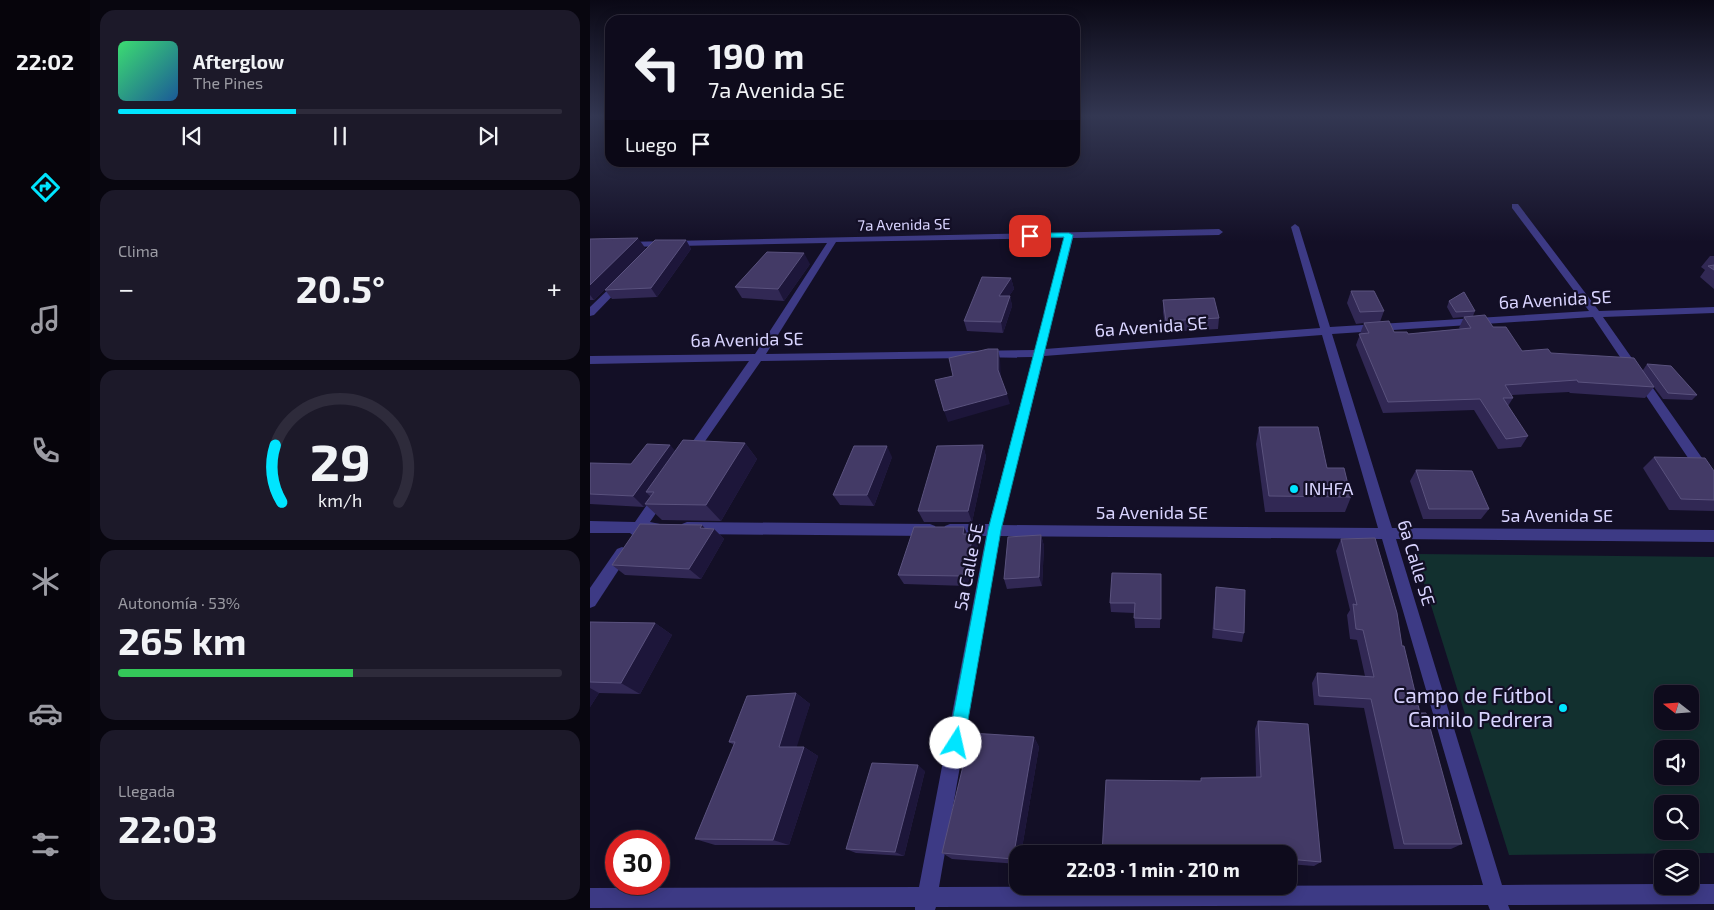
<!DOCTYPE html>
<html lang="es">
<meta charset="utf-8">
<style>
:root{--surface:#0e0b1c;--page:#1c1929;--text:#f1f3f6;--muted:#9b9ba3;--line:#2e2b3b;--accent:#00e5ff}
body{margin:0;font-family:"Exo 2",sans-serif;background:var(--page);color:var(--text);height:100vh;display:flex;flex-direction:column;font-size:19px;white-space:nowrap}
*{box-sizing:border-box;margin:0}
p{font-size:16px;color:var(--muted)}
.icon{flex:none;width:28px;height:28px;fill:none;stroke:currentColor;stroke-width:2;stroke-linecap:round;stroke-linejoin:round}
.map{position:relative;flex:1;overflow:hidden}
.panel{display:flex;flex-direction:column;gap:10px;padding:10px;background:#08060f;width:500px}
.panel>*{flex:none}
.top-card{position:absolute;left:15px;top:15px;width:475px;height:152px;border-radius:15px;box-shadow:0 2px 12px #0003,0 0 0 1px var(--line);background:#0e0b1c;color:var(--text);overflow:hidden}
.needle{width:32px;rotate:287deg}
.fabs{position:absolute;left:1064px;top:685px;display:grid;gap:10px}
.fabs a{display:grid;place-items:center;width:45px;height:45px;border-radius:10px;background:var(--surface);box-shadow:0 2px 12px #0003,0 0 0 1px var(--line);font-size:25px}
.speed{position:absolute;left:15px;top:830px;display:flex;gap:10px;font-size:25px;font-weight:700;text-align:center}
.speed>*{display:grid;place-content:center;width:65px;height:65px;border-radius:50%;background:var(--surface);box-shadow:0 2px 12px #0003,0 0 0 1px var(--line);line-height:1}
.speed .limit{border:8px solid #d22;background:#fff;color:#111}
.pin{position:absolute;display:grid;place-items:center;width:42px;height:42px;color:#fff;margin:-21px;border-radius:10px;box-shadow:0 2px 8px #0006}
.me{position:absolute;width:55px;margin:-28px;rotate:10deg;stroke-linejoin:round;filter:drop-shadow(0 0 4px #0008)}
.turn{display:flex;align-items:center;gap:18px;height:105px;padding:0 20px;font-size:22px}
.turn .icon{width:65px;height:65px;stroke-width:2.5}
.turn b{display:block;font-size:35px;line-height:42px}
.then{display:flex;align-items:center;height:48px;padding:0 20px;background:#0003;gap:10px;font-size:19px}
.big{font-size:38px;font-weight:700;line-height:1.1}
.panel .widget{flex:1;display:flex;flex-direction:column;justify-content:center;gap:8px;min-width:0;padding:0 18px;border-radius:15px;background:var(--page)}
.panel .dial{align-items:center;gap:0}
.dial svg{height:130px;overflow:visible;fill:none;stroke:var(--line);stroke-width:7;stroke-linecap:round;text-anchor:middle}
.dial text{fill:var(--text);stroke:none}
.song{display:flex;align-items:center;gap:15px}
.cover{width:60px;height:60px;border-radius:8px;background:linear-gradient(135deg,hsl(140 70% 55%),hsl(210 70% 35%))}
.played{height:5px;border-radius:2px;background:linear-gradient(90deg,var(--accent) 40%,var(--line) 40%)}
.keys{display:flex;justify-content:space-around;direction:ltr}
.heat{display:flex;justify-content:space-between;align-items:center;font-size:28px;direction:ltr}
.charge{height:8px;border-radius:4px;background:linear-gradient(90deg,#34c759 53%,var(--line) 0)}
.trip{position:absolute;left:419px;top:845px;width:288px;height:50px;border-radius:15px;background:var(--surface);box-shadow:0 2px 12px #0003,0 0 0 1px var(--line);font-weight:700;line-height:50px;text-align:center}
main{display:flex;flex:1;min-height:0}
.tab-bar{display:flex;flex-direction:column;width:90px;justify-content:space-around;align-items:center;background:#06040b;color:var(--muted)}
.tab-bar .icon{width:35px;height:35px}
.tab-bar .on{color:var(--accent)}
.tab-bar b{font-size:22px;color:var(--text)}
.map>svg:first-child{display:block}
.green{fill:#12302f;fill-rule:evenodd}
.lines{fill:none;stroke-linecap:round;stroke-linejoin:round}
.minor{fill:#3d3a85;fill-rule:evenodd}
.wall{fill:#312854}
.shaded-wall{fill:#1d163a}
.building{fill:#433a66;stroke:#5a527e}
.route{fill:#00e5ff;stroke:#0095a6}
.poi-dot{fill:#00e5ff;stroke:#130f26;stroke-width:2}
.labels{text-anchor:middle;stroke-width:4.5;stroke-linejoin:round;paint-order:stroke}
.far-street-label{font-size:15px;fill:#d9d4ff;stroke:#130f26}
.street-label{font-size:18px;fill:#d9d4ff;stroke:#130f26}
.poi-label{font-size:18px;fill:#d9d4ff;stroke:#130f26;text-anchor:start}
.near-poi-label{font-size:21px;fill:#d9d4ff;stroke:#130f26;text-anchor:end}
</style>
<main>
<nav class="tab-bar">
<b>22:02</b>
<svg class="icon on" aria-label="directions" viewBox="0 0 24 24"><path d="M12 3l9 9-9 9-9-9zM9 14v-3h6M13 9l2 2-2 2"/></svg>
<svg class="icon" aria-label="music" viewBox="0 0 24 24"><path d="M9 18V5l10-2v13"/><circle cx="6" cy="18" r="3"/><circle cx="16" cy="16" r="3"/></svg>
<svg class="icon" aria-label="phone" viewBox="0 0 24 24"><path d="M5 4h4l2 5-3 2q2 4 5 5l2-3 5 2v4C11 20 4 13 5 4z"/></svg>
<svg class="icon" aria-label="climate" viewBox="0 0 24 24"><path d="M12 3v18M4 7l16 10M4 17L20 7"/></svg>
<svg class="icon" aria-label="car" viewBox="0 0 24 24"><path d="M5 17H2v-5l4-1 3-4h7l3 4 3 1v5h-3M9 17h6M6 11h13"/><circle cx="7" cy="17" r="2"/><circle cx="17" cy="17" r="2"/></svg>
<svg class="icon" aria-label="filters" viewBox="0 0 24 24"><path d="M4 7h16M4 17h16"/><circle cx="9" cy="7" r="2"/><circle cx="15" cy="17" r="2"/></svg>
</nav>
<section class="panel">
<div class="widget">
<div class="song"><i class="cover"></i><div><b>Afterglow</b><p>The Pines</p></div></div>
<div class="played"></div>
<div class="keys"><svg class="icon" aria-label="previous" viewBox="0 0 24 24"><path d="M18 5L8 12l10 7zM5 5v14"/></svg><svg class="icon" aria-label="pause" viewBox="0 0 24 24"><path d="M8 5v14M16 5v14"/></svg><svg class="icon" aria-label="next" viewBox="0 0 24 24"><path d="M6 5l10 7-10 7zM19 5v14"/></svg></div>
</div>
<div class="widget"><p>Clima</p>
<div class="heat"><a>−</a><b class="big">20.5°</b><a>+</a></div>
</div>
<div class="widget dial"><svg viewBox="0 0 100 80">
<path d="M14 69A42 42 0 1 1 86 69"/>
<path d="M14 69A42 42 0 0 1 10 34" stroke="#00e5ff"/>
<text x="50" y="56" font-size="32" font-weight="700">29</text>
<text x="50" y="72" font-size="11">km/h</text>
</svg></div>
<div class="widget"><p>Autonomía · 53%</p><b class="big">265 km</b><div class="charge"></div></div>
<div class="widget"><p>Llegada</p><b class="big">22:03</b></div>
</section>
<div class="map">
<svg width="1124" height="910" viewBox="0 0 1124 910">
<rect width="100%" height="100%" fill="#130f26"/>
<!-- green -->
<path class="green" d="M825,554L1124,557V853L919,855ZM1072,694H1100V721H1072ZM1072,749H1100V776H1072ZM1072,804H1100V831H1072Z"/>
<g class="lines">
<!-- minor -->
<g class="minor">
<path d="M922,204H928L1009,311L1124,307V313L1013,317L1124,475V490L1119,489L1003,317L742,334L802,528L1124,530V542L806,539L912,885L1072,884V886H1100V884H1124V904L918,905L920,910H900L898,905L346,907L345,910H325V907L0,908V888L329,887L396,536H360L355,534L353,530L355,526L360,524H399L443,357L171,361L104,457H96L94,454L96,451L159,361L0,364V356L165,354L237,243L37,247L34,246V242L629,229L633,232L629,235L483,238L455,349L730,328L701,227L705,224L709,227L740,327L999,311L922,208ZM474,238L445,350L176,354L246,242ZM732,335L788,528L412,525L454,356ZM410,536L792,539L893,885L349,887Z"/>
<path d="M30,280L33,281V285L4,315L0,316V307L27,281Z"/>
<path d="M70,492L75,493L77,497L60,522L70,524L72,528L70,532L53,534L46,538L40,533H0V521L45,522L65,493Z"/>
<path d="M97,522L340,524L345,526L347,530L345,534L340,536L97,534L92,532L90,528L92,524Z"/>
<path d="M32,547L37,549L39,553L37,557L5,606L0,608V588L27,549Z"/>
</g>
</g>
<!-- wall -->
<g class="wall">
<path d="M0,239L56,249L4,300H0Z"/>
<path d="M96,240L101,249L67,297L22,299L15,290Z"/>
<path d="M1120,256H1124V289L1110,277L1115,270L1111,267Z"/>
<path d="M220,264L194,301L152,298L145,287Z"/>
<path d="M421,278L424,289L419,296H420L422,306L413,333L377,331L374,321Z"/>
<path d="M761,291L794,311L790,322L804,332L818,334L870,329L869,328L874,317L863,318L857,307L859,301L885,311L883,316L903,327L932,351L961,353L1053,370L1057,364L1107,395L1102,400L1073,399L1064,387L1055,398L980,393L979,392L922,395L923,398L918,406L938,436L931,447L908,449L884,410L793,413L766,345L774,323L766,324L757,303Z"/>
<path d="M573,300L629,318L628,329L576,332L573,312Z"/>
<path d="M669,427L737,468L761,497L755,512H675L666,444Z"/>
<path d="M155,443L167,459L131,521L72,520L56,505L54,507L0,504V463L41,464L80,445L85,452Z"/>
<path d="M393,445L396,457L382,522H334L328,511Z"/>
<path d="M302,457L284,506L250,505L243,495Z"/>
<path d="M1064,457L1124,471V511L1079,510L1053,468Z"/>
<path d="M826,470L899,509L891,519H833L820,481Z"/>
<path d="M374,527L377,534L388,544L377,586L314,584L308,575Z"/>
<path d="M115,528L124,529L134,539L111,579L35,575L22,565Z"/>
<path d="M451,535L454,546L452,586L417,589L414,579Z"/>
<path d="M751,539L812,646L830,713L872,844L861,849H804L774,708L724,705L722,683L727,673L775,676L767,640L760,639L757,615L760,610L746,551Z"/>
<path d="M571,574L570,628H545L544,613L521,612L520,603Z"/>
<path d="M626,587L654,633L652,642L622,638L625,596Z"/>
<path d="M0,622L65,623L82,635L50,694L9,693L0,707Z"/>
<path d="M206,693L220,704L206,747H214L228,756L199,845H125L105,839L144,745L139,742Z"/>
<path d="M668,721L731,862L724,866L698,864V854L611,781V778L666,777L665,729Z"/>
<path d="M444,737L449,747L431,854H428V864L362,859L352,853Z"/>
<path d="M335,771L314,856L266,853L256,849Z"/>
</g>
<!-- shaded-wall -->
<g class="shaded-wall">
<path d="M48,238L56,249L4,300L0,295V285Z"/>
<path d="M96,240L101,249L67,297L61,288Z"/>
<path d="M214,253L220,264L194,301L188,289Z"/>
<path d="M421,278L424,289L412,306L409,296Z"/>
<path d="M420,296L422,306L413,333L411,322Z"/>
<path d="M408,349L410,359L411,381L408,370Z"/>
<path d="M417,394L420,404L358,422L354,411Z"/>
<path d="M155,443L167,459L131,521L116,505Z"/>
<path d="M80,445L90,456L56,492L61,497L54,507L43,496Z"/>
<path d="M393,445L396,457L382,522L378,511Z"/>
<path d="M297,446L302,457L284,506L277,495Z"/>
<path d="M112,525L120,534L124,529L134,539L111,579L99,569L110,528Z"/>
<path d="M374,527L379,538L373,534Z"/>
<path d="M384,534L388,544L377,586L372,576Z"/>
<path d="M451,535L454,546L452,586L449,577Z"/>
<path d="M65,623L82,635L50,694L31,683Z"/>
<path d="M0,688L9,693L0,707Z"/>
<path d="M206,693L220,704L204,756L189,747Z"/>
<path d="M444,737L449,747L431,854H428V863L423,859Z"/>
<path d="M214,747L228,756L199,845L183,840Z"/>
<path d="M328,765L335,771L314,856L305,852Z"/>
</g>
<!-- building -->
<g class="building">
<path d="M48,238L0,285V239Z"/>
<path d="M65,240H96L61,288L15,290Z"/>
<path d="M177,252L214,253L188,289L145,287Z"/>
<path d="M1124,265V270L1118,266Z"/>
<path d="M392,277L421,278L409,296H420L411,322L374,321Z"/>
<path d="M761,291H784L794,311L770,312Z"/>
<path d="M874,292L885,311L866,312L859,301Z"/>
<path d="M624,298L629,318L576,321L573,300Z"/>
<path d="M895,315L903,327H916L932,351L958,349L961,353L1044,358L1064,387L988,382L987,380L915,385L923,398H913L938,436L916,439L890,399L798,402L769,334L779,333L774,323L799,321L804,332H817L818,334L881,328L874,317Z"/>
<path d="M398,349H408V370L417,394L354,411L345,380L363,376L359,358Z"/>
<path d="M1057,364L1081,366L1107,395L1078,393Z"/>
<path d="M669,427H728L737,468H754L761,497L679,496Z"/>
<path d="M93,440L155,443L116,505L55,504L64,492H56Z"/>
<path d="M57,444L80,445L43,496L0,494V463L41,464Z"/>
<path d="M393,445L378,511H328L347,446Z"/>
<path d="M264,446H297L277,495H243Z"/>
<path d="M1064,457L1115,458L1124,471V500L1091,499Z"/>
<path d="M826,470L882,471L899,509H839Z"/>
<path d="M50,524L112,525L110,528L124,529L99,569L22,565Z"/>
<path d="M324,527H374L373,534H384L372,576L308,575Z"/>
<path d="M451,535L449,577L414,579L418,537Z"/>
<path d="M785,538L807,613L812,646H814L830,713H836L872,844H814L781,699L729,696L727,673L784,677L773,630L766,629L763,604L767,605L751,539Z"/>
<path d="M522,573L571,574V619L544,618L545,603H520Z"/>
<path d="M626,587L655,590L654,633L624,629Z"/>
<path d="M0,622L65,623L31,683L0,682Z"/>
<path d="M206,693L189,747H214L183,840L105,839L145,742H139L157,696Z"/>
<path d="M668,721L718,724L731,862L698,859V854H512L516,780L611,781V778L671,777Z"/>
<path d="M381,733L444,737L423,859L352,853Z"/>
<path d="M282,763L328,765L305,852L256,849Z"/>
</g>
<!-- sky -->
<linearGradient id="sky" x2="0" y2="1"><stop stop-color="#0a0815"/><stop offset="0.48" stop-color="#333752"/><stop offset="1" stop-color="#333752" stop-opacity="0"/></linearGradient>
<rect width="1124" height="242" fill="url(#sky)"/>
<!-- route -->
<path class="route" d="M440,233H479L483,235L411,530L374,743L371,748L366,751L360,748L358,743L398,530L474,237L437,238L436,236Z"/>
<!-- markers -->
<g class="poi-dot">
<circle cx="704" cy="489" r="5"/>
<circle cx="973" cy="708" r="5"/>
</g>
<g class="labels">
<!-- far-street labels -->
<g class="far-street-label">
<text transform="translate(314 225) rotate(-1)" y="5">7a Avenida SE</text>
</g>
<!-- street labels -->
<g class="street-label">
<text transform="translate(965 300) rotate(-3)" y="6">6a Avenida SE</text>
<text transform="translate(561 327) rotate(-4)" y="6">6a Avenida SE</text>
<text transform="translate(157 340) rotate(-1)" y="6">6a Avenida SE</text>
<text x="562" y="519">5a Avenida SE</text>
<text x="967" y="522">5a Avenida SE</text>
<text transform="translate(826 563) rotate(73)" y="6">6a Calle SE</text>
<text transform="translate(379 567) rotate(-79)" y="6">5a Calle SE</text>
</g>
<!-- poi labels -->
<g class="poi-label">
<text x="714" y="495">INHFA</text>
</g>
<!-- near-poi labels -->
<g class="near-poi-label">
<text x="963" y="703">Campo de Fútbol<tspan x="963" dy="24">Camilo Pedrera</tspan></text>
</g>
</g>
</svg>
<div class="fabs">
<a><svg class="needle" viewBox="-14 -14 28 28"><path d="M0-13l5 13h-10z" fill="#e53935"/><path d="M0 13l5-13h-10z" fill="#9b9ba3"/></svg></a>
<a><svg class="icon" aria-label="sound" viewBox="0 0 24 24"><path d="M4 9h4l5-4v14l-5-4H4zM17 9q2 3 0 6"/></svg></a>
<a><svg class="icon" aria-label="search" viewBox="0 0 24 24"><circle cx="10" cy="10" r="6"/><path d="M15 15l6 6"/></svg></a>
<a><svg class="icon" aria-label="layers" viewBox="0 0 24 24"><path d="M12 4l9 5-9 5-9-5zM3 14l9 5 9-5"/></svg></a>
</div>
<div class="speed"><div class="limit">30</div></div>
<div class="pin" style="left:440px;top:236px;background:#d93025"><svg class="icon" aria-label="arrive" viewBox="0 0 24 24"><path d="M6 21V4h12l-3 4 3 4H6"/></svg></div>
<svg class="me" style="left:366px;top:743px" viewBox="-20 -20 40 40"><circle r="19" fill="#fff"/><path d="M0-13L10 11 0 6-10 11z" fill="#00e5ff"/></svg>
<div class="trip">22:03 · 1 min · 210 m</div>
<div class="top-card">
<div class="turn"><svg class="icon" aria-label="left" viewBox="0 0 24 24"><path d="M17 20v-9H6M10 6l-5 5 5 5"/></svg><div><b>190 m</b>7a Avenida SE</div></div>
<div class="then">Luego<svg class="icon" aria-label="arrive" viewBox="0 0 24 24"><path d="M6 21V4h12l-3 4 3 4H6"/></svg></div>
</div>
</div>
</main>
